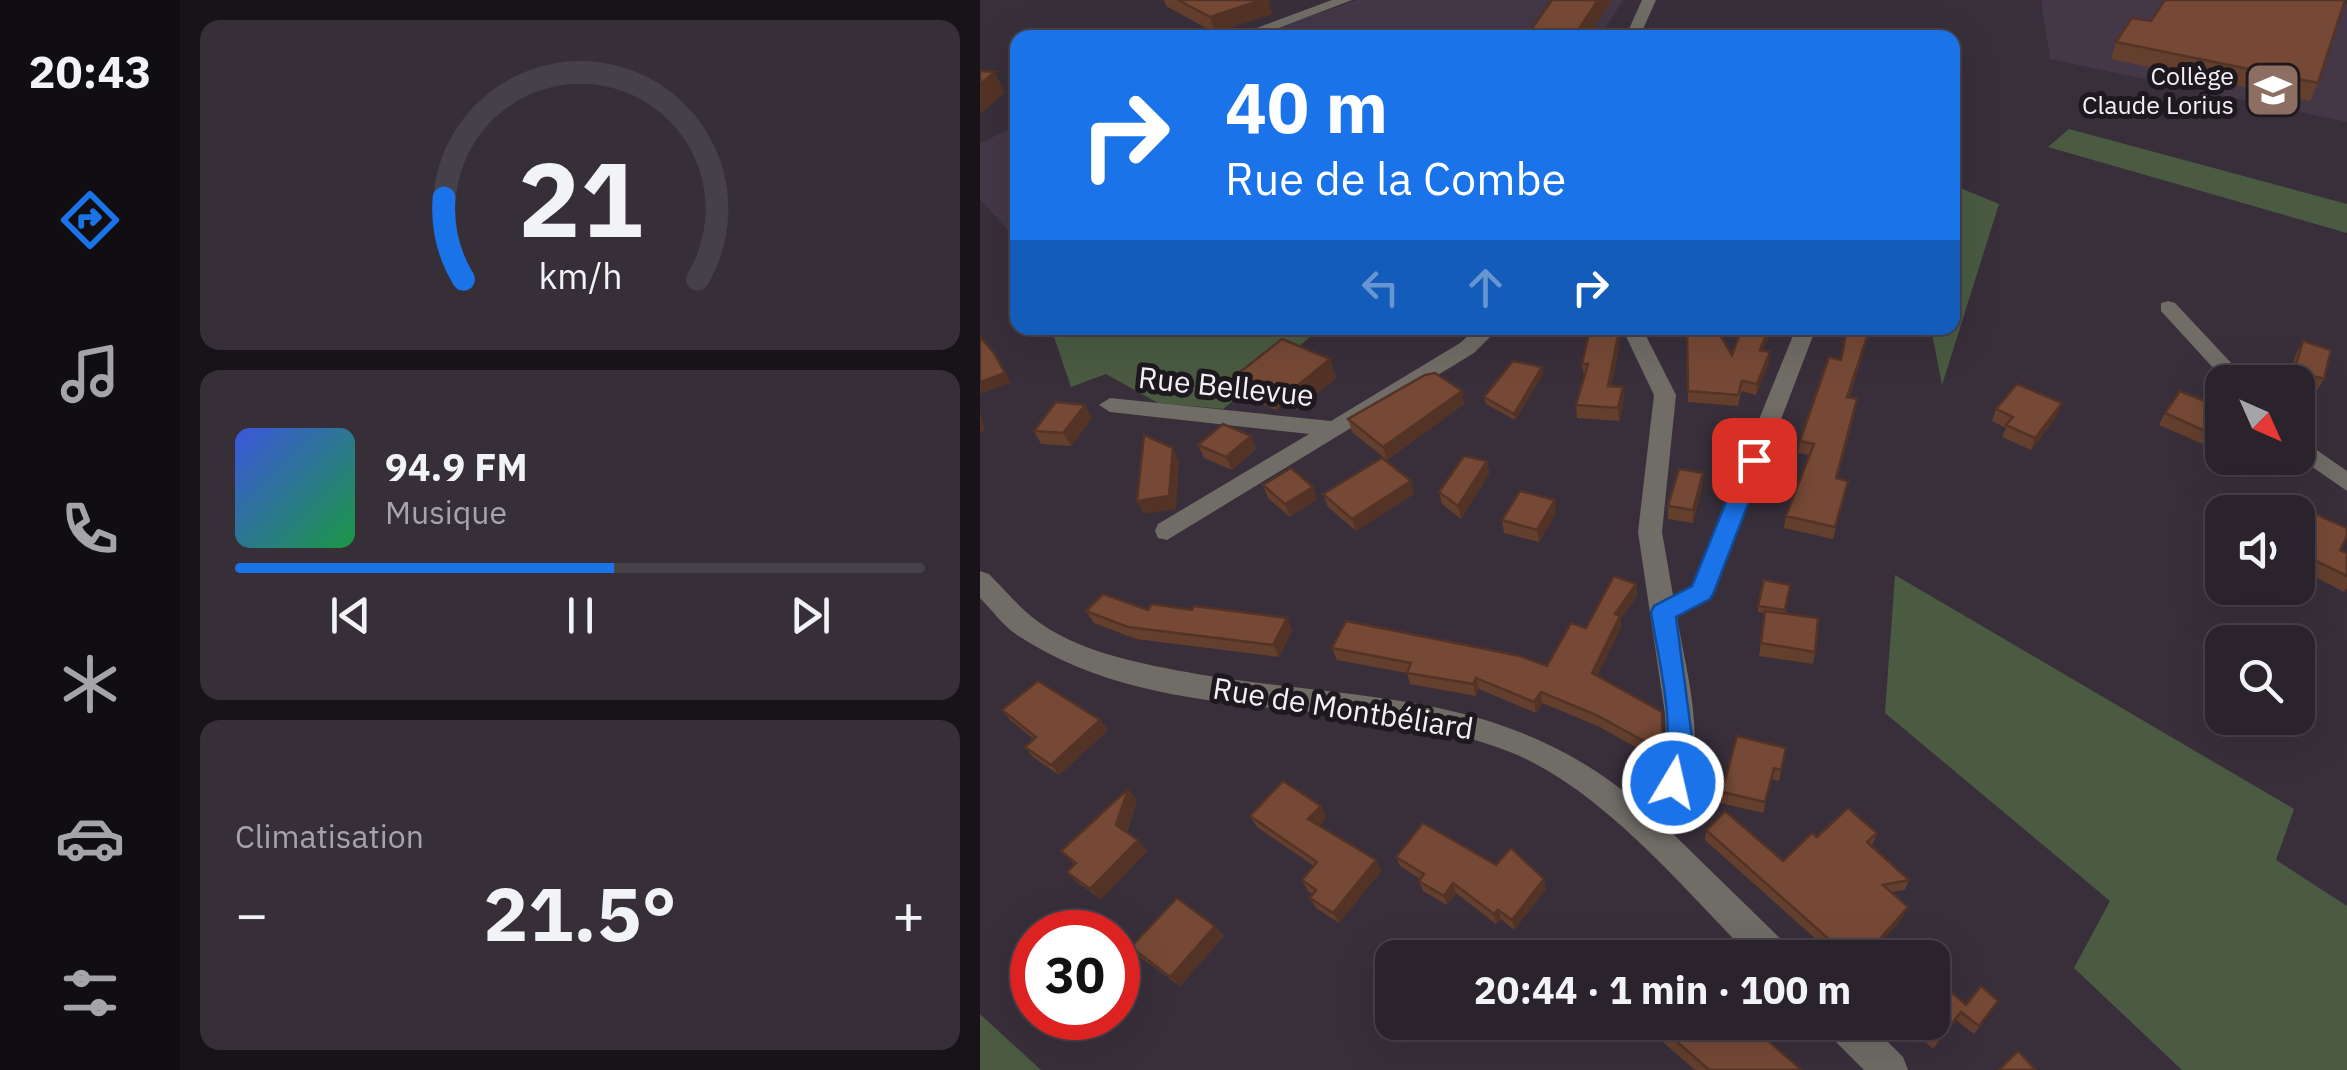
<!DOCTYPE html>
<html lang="fr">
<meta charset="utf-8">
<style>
:root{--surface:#2a232c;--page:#362f38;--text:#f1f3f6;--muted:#a5a4a9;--line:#464048;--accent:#1a73e8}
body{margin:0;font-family:"IBM Plex Sans",sans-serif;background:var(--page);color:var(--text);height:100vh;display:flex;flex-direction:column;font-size:38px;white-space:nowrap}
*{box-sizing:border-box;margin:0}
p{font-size:32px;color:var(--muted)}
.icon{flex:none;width:55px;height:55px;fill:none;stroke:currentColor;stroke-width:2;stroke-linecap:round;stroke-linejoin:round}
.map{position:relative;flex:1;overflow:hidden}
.drawer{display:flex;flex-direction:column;gap:20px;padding:20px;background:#171318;width:800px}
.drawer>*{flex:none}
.guide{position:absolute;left:30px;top:30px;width:950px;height:305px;border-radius:20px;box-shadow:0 10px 40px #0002,0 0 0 2px var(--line);background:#1a73e8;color:#fff;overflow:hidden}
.needle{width:65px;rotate:135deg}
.controls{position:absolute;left:1225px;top:365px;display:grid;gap:20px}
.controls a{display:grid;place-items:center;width:110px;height:110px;border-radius:20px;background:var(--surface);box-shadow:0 10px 40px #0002,0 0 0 2px var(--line);font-size:50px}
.speed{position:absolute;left:30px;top:910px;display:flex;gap:20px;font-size:50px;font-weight:700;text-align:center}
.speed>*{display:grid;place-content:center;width:130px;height:130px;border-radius:50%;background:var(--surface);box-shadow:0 10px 40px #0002,0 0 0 2px var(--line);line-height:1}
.speed .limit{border:15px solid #d22;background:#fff;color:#111}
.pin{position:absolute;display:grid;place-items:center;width:85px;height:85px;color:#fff;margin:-42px;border-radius:20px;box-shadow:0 5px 15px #0006}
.me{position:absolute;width:110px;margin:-55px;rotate:9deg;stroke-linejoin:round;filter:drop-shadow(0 0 8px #0008)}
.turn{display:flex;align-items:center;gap:35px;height:210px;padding:0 50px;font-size:45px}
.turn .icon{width:130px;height:130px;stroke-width:2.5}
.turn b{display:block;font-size:70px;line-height:85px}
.lanes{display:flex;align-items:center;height:95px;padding:0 50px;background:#0003;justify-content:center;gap:50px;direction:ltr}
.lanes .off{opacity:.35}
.big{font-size:75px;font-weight:700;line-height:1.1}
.drawer .card{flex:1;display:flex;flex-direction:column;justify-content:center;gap:15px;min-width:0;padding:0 35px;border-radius:20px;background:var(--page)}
.drawer .dial{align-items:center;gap:0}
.dial svg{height:260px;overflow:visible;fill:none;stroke:var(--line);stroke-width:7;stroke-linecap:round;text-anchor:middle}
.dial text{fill:var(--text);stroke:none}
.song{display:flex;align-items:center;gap:30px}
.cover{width:120px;height:120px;border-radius:15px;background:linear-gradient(135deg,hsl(230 70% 55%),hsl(140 70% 35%))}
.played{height:10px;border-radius:5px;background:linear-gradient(90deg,var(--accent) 55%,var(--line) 55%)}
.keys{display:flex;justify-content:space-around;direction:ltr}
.heat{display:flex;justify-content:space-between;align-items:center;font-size:55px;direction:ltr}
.trip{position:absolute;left:395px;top:940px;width:575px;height:100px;border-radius:20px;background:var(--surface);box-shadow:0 10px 40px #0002,0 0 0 2px var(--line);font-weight:700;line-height:100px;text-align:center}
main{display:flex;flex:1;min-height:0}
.dock{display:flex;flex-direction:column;width:180px;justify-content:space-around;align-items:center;background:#110e12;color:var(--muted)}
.dock .icon{width:70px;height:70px}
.dock .current{color:var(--accent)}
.dock b{font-size:45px;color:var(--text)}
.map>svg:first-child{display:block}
.built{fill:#433748}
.green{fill:#4a5b42}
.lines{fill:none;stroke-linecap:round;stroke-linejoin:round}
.minor{fill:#706c66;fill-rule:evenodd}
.wall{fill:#653f2e}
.shaded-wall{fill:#533326}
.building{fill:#764936;stroke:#533326;stroke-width:2.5}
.route{fill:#1a73e8;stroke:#114b97;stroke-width:2.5}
.labels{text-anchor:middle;stroke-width:10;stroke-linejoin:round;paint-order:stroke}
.far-poi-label{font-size:25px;fill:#f5eff7;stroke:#1d191e;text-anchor:end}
.street-label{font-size:30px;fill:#f5eff7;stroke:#1d191e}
</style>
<main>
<nav class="dock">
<b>20:43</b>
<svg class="icon current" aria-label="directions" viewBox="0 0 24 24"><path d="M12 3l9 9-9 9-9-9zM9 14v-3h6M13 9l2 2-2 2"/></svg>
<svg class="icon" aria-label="music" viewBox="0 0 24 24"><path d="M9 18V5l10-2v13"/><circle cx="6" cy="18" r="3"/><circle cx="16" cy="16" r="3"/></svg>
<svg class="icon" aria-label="phone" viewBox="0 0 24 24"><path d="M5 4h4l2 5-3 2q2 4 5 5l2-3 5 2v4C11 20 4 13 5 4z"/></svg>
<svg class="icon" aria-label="climate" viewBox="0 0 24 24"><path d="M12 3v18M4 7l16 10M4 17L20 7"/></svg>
<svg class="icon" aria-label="car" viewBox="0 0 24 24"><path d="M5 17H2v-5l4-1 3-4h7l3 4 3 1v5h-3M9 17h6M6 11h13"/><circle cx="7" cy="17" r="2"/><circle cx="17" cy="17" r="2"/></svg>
<svg class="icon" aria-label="filters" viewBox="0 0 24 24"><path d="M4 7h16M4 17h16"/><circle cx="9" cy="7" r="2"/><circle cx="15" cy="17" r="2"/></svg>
</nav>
<section class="drawer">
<div class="card dial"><svg viewBox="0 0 100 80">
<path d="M14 69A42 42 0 1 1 86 69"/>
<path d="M14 69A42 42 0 0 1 8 44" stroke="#1a73e8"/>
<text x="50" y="56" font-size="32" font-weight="700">21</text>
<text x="50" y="72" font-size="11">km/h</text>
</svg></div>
<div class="card">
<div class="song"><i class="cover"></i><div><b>94.9 FM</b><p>Musique</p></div></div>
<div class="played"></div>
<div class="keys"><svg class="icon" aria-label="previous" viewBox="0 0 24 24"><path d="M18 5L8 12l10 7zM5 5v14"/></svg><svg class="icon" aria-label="pause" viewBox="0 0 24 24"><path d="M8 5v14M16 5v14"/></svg><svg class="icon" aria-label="next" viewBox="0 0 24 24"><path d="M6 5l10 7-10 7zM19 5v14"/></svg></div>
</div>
<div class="card"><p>Climatisation</p>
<div class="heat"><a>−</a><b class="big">21.5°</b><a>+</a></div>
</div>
</section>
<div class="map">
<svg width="1367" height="1070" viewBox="0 0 1367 1070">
<rect width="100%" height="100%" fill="#382f3b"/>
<!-- built -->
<g class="built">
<path d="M377,0H643L620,37L267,38Z"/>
<path d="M1061,0H1329L1367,4V122L1070,59Z"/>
<path d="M37,126V240L0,199V143Z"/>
</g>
<!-- green -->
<g class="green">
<path d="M1089,129L1367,204V233L1068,147Z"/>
<path d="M973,185L1019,204L962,385L951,328H972Z"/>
<path d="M71,328H341L243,409L178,403L126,374L91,387Z"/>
<path d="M915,575L1314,809L1296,860L1367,906V1070H1202L1094,968L1130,901L905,713Z"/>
<path d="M0,1014L61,1070H0Z"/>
</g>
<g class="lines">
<!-- minor -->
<g class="minor">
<path d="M352,0H372L272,38H250Z"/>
<path d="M662,0H676L659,38H645Z"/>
<path d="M1188,301L1195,303L1269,382H1246L1181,311V303Z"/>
<path d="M497,328H519L494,353L187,540L178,538L175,531L178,524L329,434L130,412L119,405L130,398L351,421L480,343Z"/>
<path d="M642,328H662L696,395L682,532L693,595L712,585L816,328H836L735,592L731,599L697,617C709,689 735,764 686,827L808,946L813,958H772C704,889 621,788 530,752C373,690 183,732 37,635C23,626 12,610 0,598V571L9,574C23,588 37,605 52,617C97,653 163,664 217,674C384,702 527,689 663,807L687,760L685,714L658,532L674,395Z"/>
<path d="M1318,437L1367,471V491L1318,457Z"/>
<path d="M844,1022H888L923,1057L928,1070H884L849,1035Z"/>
</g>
</g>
<!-- wall -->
<g class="wall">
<path d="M184,0H288L292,14L235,33L186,6Z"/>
<path d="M1136,42L1338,83L1330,101L1131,59Z"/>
<path d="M762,328H792L783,350L789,363L776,395L761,391L758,406L708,402L707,329L752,355Z"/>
<path d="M867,328H891L869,398L875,412L857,479L868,481L853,539L804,528L806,516L829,455L818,453L820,441L861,360Z"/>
<path d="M638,336L639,349L631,386L643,387L644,400L639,421L597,418L596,405L604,377L602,364Z"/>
<path d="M1323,341L1344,379L1336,392L1318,386V382H1307L1316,354Z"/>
<path d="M350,359L356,378L317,410L304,404L296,410L262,396L254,377Z"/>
<path d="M562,367L563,374L535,420L506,404L504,397Z"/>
<path d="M482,391L484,404L407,460L372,432L368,419Z"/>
<path d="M105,405L112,418L91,446L61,444L54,431Z"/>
<path d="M1016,409L1077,416L1051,450L1022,437L1026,428L1012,421Z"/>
<path d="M1185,413L1242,428L1230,447L1179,425Z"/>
<path d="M271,436L276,449L252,470L224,458L218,445Z"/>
<path d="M507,461L509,474L481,519L462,504L459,492Z"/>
<path d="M283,485L337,499L310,517L288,498Z"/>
<path d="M722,486L713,523L688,519V506Z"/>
<path d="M343,494H434L376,531L348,507Z"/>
<path d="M1318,512L1360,550L1367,553V588L1364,592L1318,568Z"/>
<path d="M576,513L559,542L524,533L522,520Z"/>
<path d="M656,584L657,596L640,619L641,627L617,676L682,712V762L618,726L562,703L556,713L499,689L496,696L430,684L427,673L357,660L352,648L567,666L606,628Z"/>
<path d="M810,585L805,613L835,652L833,664L779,656L785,613L778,612V606Z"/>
<path d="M212,610L307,618L312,630L299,657L156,639L114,623L106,611Z"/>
<path d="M22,710L120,720L128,730L79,775L53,757L45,747L54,739L30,720Z"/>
<path d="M806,748L799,781L792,779L783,813L741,803L742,792Z"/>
<path d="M157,800L147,832L167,851L121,899L97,882L87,872L94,864L81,851Z"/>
<path d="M341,806L346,818L339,826L401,871L359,923L336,908L330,898L333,894L328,891L322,880L334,866L277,827L270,816Z"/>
<path d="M726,830L803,861L837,837L897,833L893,843L891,846L929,880L925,890L912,892L924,916L887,958H857L725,840Z"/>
<path d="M416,857L516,865L564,879L566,889L534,930L521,919L516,924L476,893L467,905L443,891L439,881L440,879L420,866Z"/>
<path d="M235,926L244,936L200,986L160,957L151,947Z"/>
<path d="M1018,1001L994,1034L976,1020L953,1049L925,1022H952L986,1005Z"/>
<path d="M678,1025L822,1070H715L678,1038Z"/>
</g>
<!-- shaded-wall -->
<g class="shaded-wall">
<path d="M281,0H288L292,14L235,33L230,17Z"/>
<path d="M618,0H632L608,38H593Z"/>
<path d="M15,72L25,93L0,114V84Z"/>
<path d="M789,328H792L779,361L780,350Z"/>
<path d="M890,328H891L865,409L867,397Z"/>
<path d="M638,336L639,349L629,399L628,386Z"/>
<path d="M790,352L789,363L776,395L777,384Z"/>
<path d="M350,359L356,378L317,410L311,391Z"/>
<path d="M20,362L31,383L0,394V382Z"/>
<path d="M562,367L563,374L535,420L534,414Z"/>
<path d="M297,385L304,404L296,410L290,391Z"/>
<path d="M643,387L644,400L639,421L638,408Z"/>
<path d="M482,391L484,404L407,460L403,447Z"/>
<path d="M1082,403L1077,416L1051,450L1055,438Z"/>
<path d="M105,405L112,418L91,446L83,433Z"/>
<path d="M0,411L5,430L0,432Z"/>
<path d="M271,436L276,449L252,470L246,457Z"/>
<path d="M193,448L199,461L196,509L164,514L157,501Z"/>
<path d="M507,461L509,474L481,519L478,506Z"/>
<path d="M723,473L722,486L713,523V510Z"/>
<path d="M431,481L434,494L376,531L372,519Z"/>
<path d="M333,487L337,499L310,517L305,504Z"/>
<path d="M575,500L576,513L559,542L557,530Z"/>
<path d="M656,584L657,596L640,619L641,627L613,684L612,673L635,614Z"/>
<path d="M307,618L312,630L299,657L293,645Z"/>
<path d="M496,678L499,689L496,696L493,684Z"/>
<path d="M561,692L562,703L556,713L554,702Z"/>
<path d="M120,720L128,730L79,775L71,765Z"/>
<path d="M148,789L157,800L145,836L136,825Z"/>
<path d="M341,806L346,818L334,830L328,819Z"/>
<path d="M158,840L167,851L121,899L110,889Z"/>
<path d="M396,860L401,871L359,923L353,913Z"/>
<path d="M564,879L566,889L534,930L532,920Z"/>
<path d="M473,883L476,893L467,905L464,896Z"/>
<path d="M928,907L924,916L887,958H883Z"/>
<path d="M518,910L521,919L516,924L514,914Z"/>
<path d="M235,926L244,936L200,986L190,977Z"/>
</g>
<!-- building -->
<g class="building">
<path d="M198,0H281L230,17Z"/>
<path d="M572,0H618L593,38H545Z"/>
<path d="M1185,0H1365L1338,83L1136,42L1152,18L1171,21Z"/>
<path d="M0,71L15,72L0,84Z"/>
<path d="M714,328H736L752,355L762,328H789L780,350L790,352L777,384L762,381L758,395L708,391L707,329Z"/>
<path d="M867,328H890L867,397L877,399L856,478L868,481L855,527L806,516L834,444L820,441L849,357L861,360Z"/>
<path d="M609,334L638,336L628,386L643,387L638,408L596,405L608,364H602Z"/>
<path d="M0,337L14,353L25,373L0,382Z"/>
<path d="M302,339L350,359L311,391L297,385L290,391L254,377Z"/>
<path d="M1323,341L1351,350L1344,379L1314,371Z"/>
<path d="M533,361L562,367L534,414L504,397Z"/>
<path d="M455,373L482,391L403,447L368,419L445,375Z"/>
<path d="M1037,384L1082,403L1055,438L1026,425L1033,417L1016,409Z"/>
<path d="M1200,391L1242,408V426L1236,436L1185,413Z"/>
<path d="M76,402L105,405L83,433L54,431Z"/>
<path d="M243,424L271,436L246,457L218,445Z"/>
<path d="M164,435L193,448L189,496L157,501Z"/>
<path d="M484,456L507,461L478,506L459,492Z"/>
<path d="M402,458L431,481L372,519L343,494Z"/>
<path d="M311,468L333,487L305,504L283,485Z"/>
<path d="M699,469L723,473L713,510L688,506Z"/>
<path d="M540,491L575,500L557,530L522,520Z"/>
<path d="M1320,507L1367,528V536L1360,550L1367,553V576L1318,552L1317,512Z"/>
<path d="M634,576L656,584L635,614L640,616L612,673L682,712V751L616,715L561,692L554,702L496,678L493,684L427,673L431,663L352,648L366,621L540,656L567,666L591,623L606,628Z"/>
<path d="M784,580L810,585L805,610L778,606Z"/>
<path d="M123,594L168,610L172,604L212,610L214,606L307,618L293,645L148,627L106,611Z"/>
<path d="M785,611L838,618L835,652L781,643Z"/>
<path d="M58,681L120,720L71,765L45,747L56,737L22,710Z"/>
<path d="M757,736L806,748L801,770L794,768L785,802L742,792Z"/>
<path d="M303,781L341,806L328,819L396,860L353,913L330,898L336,890L322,880L337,862L270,816Z"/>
<path d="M148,789L136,825L158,840L110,889L87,872L96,863L81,851Z"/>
<path d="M868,808L897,833L887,842L929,880L903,885L928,907L883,958H870L726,830L745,811L803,861L832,833L837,837Z"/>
<path d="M443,823L516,865L531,848L564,879L532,920L518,910L514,914L473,883L464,896L439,881L444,874L416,857Z"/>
<path d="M197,898L235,926L190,977L151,947Z"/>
<path d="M952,975L986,1005L1001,986L1018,1001L999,1026L981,1012L958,1041L938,1022H952Z"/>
<path d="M680,1022H766L822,1070H729L678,1025Z"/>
<path d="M1038,1051L1056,1070H1019Z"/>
</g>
<!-- route -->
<path class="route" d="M774,452L785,460L734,592L730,599L696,617L715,760L703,792L693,795L683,792L679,783C699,731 679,666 671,612L674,606L712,586L763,460Z"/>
<!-- icons -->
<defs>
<g id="school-square" transform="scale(2.875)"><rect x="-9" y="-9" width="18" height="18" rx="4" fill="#8d6e63" stroke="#1d191e"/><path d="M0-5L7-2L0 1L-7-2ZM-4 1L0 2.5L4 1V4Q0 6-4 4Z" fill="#fff"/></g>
</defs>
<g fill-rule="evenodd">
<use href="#school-square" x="1293" y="90"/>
</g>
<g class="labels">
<!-- far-poi labels -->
<g class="far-poi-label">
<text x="1254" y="85">Collège<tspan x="1254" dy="29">Claude Lorius</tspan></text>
</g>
<!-- street labels -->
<g class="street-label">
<text transform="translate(246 387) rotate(6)" y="10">Rue Bellevue</text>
<text transform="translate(363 709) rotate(9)" y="10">Rue de Montbéliard</text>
</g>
</g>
</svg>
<div class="controls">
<a><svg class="needle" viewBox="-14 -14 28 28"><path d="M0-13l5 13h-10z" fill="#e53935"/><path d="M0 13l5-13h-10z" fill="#a5a4a9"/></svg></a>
<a><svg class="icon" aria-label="sound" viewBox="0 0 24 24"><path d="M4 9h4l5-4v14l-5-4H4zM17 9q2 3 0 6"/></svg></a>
<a><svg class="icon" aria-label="search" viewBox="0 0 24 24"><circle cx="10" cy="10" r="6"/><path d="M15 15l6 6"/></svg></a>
</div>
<div class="speed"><div class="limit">30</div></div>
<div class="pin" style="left:774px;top:460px;background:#d93025"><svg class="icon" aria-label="arrive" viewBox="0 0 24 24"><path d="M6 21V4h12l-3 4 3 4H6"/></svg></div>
<svg class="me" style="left:693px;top:783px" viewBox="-20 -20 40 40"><circle r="17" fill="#1a73e8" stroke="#fff" stroke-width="3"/><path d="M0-11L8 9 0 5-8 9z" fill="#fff"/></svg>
<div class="trip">20:44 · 1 min · 100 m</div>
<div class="guide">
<div class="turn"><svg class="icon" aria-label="right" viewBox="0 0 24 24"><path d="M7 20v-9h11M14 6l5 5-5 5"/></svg><div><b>40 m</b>Rue de la Combe</div></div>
<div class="lanes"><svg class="icon off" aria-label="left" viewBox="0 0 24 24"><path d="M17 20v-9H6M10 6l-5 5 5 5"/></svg><svg class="icon off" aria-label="ahead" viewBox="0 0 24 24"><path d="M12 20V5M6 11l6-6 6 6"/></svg><svg class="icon" aria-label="right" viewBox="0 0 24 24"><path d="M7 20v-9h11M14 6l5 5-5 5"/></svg></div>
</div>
</div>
</main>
